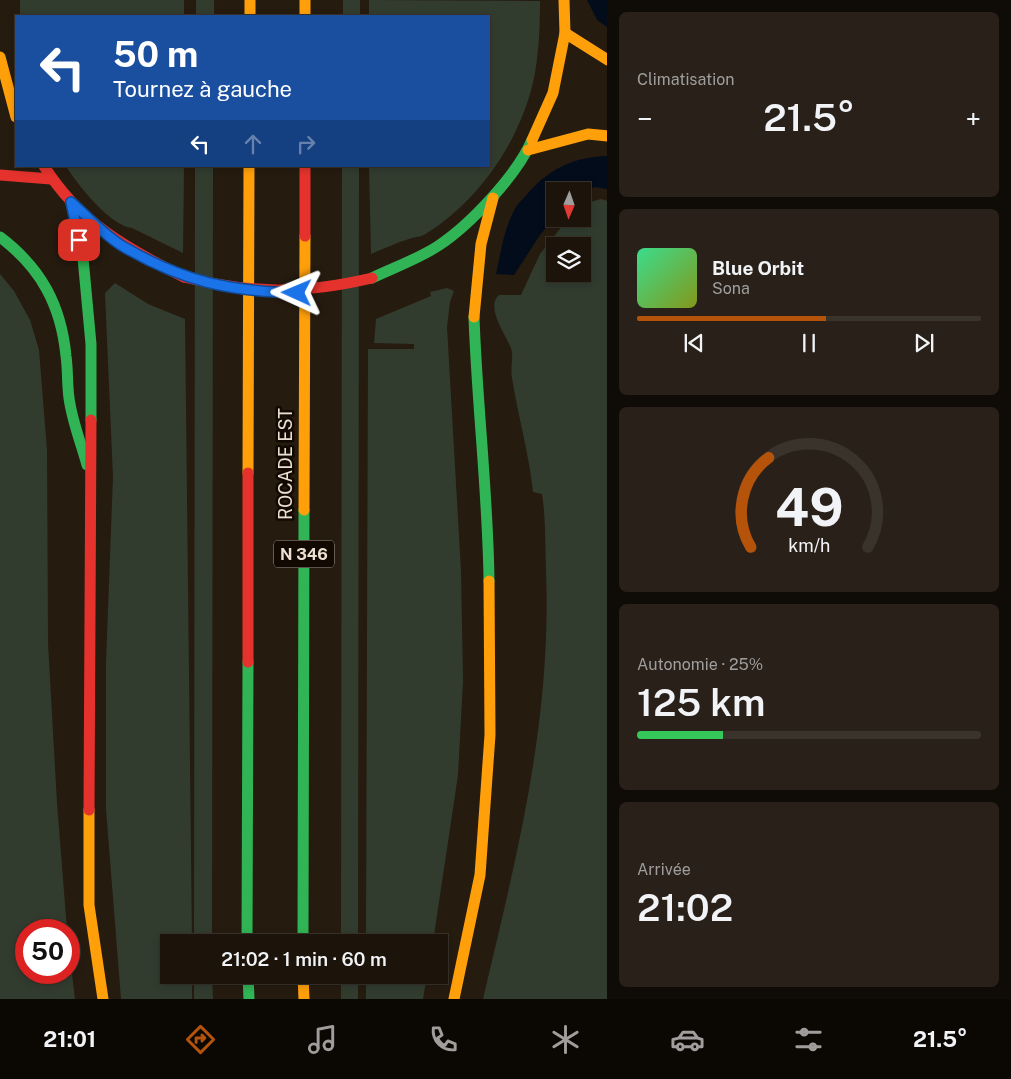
<!DOCTYPE html>
<html lang="fr">
<meta charset="utf-8">
<style>
:root{--surface:#1c140b;--page:#292119;--text:#f1f3f6;--muted:#a09e9d;--line:#3a332c;--accent:#b45309}
body{margin:0;font-family:"Public Sans",sans-serif;background:var(--page);color:var(--text);height:100vh;display:flex;flex-direction:column;font-size:19px;white-space:nowrap}
*{box-sizing:border-box;margin:0}
p{font-size:16px;color:var(--muted)}
.icon{flex:none;width:28px;height:28px;fill:none;stroke:currentColor;stroke-width:2;stroke-linecap:round;stroke-linejoin:round}
.map{position:relative;flex:1;overflow:hidden}
.sheet{display:flex;flex-direction:column;gap:12px;padding:12px;background:#0f0b06;width:404px}
.sheet>*{flex:none}
.banner{position:absolute;left:15px;top:15px;width:475px;height:152px;border-radius:0px;box-shadow:0 2px 8px #0003,0 0 0 1px var(--line);background:#1a4fa0;color:#fff;overflow:hidden}
.needle{width:32px;rotate:182deg}
.fabs{position:absolute;left:546px;top:182px;display:grid;gap:10px}
.fabs a{display:grid;place-items:center;width:45px;height:45px;border-radius:0px;background:var(--surface);box-shadow:0 2px 8px #0003,0 0 0 1px var(--line);font-size:25px}
.speed{position:absolute;left:15px;top:919px;display:flex;gap:10px;font-size:25px;font-weight:700;text-align:center}
.speed>*{display:grid;place-content:center;width:65px;height:65px;border-radius:50%;background:var(--surface);box-shadow:0 2px 8px #0003,0 0 0 1px var(--line);line-height:1}
.speed .limit{border:8px solid #d22;background:#fff;color:#111}
.pin{position:absolute;display:grid;place-items:center;width:42px;height:42px;color:#fff;margin:-21px;border-radius:10px;box-shadow:0 2px 8px #0006}
.me{position:absolute;width:55px;margin:-28px;rotate:271deg;stroke-linejoin:round;filter:drop-shadow(0 0 4px #0008)}
.turn{display:flex;align-items:center;gap:18px;height:105px;padding:0 15px;font-size:22px}
.turn .icon{width:65px;height:65px;stroke-width:2.5}
.turn b{display:block;font-size:35px;line-height:42px}
.lanes{display:flex;align-items:center;height:48px;padding:0 15px;background:#0003;justify-content:center;gap:25px;direction:ltr}
.lanes .off{opacity:.35}
.big{font-size:38px;font-weight:600;line-height:1.1}
.sheet .widget{flex:1;display:flex;flex-direction:column;justify-content:center;gap:8px;min-width:0;padding:0 18px;border-radius:8px;background:var(--page)}
.sheet .dial{align-items:center;gap:0}
.dial svg{height:130px;overflow:visible;fill:none;stroke:var(--line);stroke-width:7;stroke-linecap:round;text-anchor:middle}
.dial text{fill:var(--text);stroke:none}
.song{display:flex;align-items:center;gap:15px}
.cover{width:60px;height:60px;border-radius:8px;background:linear-gradient(135deg,hsl(150 70% 55%),hsl(70 70% 35%))}
.played{height:5px;border-radius:2px;background:linear-gradient(90deg,var(--accent) 55%,var(--line) 55%)}
.keys{display:flex;justify-content:space-around;direction:ltr}
.heat{display:flex;justify-content:space-between;align-items:center;font-size:28px;direction:ltr}
.charge{height:8px;border-radius:4px;background:linear-gradient(90deg,#34c759 25%,var(--line) 0)}
.trip{position:absolute;left:160px;top:934px;width:288px;height:50px;border-radius:0px;background:var(--surface);box-shadow:0 2px 8px #0003,0 0 0 1px var(--line);font-weight:600;line-height:50px;text-align:center}
.dock{display:flex;height:80px;justify-content:space-around;align-items:center;background:#0b0804;color:var(--muted)}
.dock .icon{width:35px;height:35px}
.dock .on{color:var(--accent)}
.dock b{font-size:22px;color:var(--text)}
main{display:flex;flex:1;min-height:0}
.map>svg:first-child{display:block}
.green{fill:#313c2f;fill-rule:evenodd}
.water{fill:#030c1b}
.lines{fill:none;stroke-linecap:round;stroke-linejoin:round}
.fast{stroke:#30b455;stroke-width:11}
.slow{stroke:#ff9f0a;stroke-width:11}
.jam{stroke:#e5322d;stroke-width:11}
.jam-bridge{stroke:#e5322d;stroke-width:11}
.route-casing{stroke:#114b97;stroke-width:12}
.route{stroke:#1a73e8;stroke-width:9}
.labels{text-anchor:middle;stroke-width:5;stroke-linejoin:round;paint-order:stroke}
.shield{fill:#110902;stroke:#aa9f93;stroke-width:1}
.shield-label{font-size:16px;font-weight:bold;fill:#ecdfd1}
.street-label{font-size:18px;fill:#ecdfd1;stroke:#110902}
</style>
<main>
<div class="map">
<svg width="608" height="999" viewBox="0 0 608 999">
<rect width="100%" height="100%" fill="#261b0f"/>
<!-- green -->
<g class="green">
<rect x="20" y="0" width="164" height="16"/>
<rect x="196" y="0" width="18" height="16"/>
<rect x="343" y="0" width="17" height="16"/>
<path d="M369,0L540,1C540,26 539,49 535,73C523,137 480,201 424,235C420,237 414,237 409,239C396,243 383,249 371,254L369,166H489V16H369Z"/>
<path d="M66,166H184L183,253L132,228C110,226 77,184 66,166Z"/>
<path d="M195,166H213L212,942H194Z"/>
<path d="M342,166H359L358,942H341Z"/>
<path d="M601,199L608,201L607,999H483C517,855 552,720 546,570C545,545 546,519 542,494L533,492C529,453 518,416 512,378C510,368 514,357 511,348C506,335 485,307 499,295H521L540,254L567,220L582,219L583,204ZM555,246H582V274H555Z"/>
<path d="M0,274L14,291L30,320L39,350L47,450L48,643L57,803L67,930H26V972H69V949L75,999H0Z"/>
<path d="M115,283L148,304L185,319L192,942H169V975H192V999H121L106,809V663L113,477L105,293Z"/>
<path d="M447,288L454,291L450,302L447,327L461,571L463,681L458,775L433,942H366L368,349H414V344L374,343L376,319L431,296L430,292Z"/>
<path d="M194,975H212L213,999H194Z"/>
<rect x="341" y="975" width="17" height="24"/>
<path d="M366,975H427L423,999H366Z"/>
</g>
<!-- water -->
<g class="water">
<path d="M587,0H607V27L597,20Z"/>
<path d="M607,156V189L595,187L583,192L555,191V217L540,235L514,275L496,274C501,252 504,227 516,207C519,202 525,197 529,192C551,168 574,157 607,156Z"/>
</g>
<g class="lines">
<!-- fast -->
<g class="fast">
<path d="M71,202L83,258L91,344V420"/>
<path d="M0,237C41,268 61,305 66,356C68,370 67,384 69,398C72,421 81,443 87,465"/>
<path d="M372,278C393,268 418,259 438,246C470,225 517,175 532,140"/>
<path d="M474,317C477,405 488,493 489,581"/>
<path d="M247,942L248,662"/>
<path d="M303,942L304,510"/>
<path d="M248,975L249,999"/>
</g>
<!-- slow -->
<g class="slow">
<path d="M250,0V16"/>
<path d="M305,0V16"/>
<path d="M565,33L608,60"/>
<path d="M0,57L16,117"/>
<path d="M532,140L553,93L565,33L564,0"/>
<path d="M528,150L588,134L608,136"/>
<path d="M474,317L481,244L493,198"/>
<path d="M248,473L249,166"/>
<path d="M304,510L305,236"/>
<path d="M89,810V905L103,999"/>
<path d="M303,975L304,999"/>
<path d="M454,999L480,875L490,735L489,581"/>
</g>
<!-- jam -->
<g class="jam">
<path d="M44,166C79,222 127,249 184,277"/>
<path d="M0,175L51,179"/>
<path d="M305,236V166"/>
<path d="M248,662V473"/>
<path d="M89,810L91,420"/>
</g>
<!-- jam-bridge -->
<path class="jam-bridge" d="M184,277C252,294 304,294 372,278"/>
</g>
<g class="lines">
<!-- route casing -->
<g class="route-casing">
<path id="route" d="M79,240L71,202C88,217 105,236 124,247C184,282 229,291 297,293"/>
</g>
<!-- route -->
<use href="#route" class="route"/>
</g>
<g class="labels">
<!-- shield labels -->
<rect class="shield" x="274" y="540.5" width="60" height="27" rx="4"/>
<g class="shield-label">
<text x="304" y="560">N 346</text>
</g>
<!-- street labels -->
<g class="street-label">
<text transform="translate(286 464) rotate(-90)" y="6">ROCADE EST</text>
</g>
</g>
</svg>
<div class="fabs">
<a><svg class="needle" viewBox="-14 -14 28 28"><path d="M0-13l5 13h-10z" fill="#e53935"/><path d="M0 13l5-13h-10z" fill="#a09e9d"/></svg></a>
<a><svg class="icon" aria-label="layers" viewBox="0 0 24 24"><path d="M12 4l9 5-9 5-9-5zM3 14l9 5 9-5"/></svg></a>
</div>
<div class="speed"><div class="limit">50</div></div>
<div class="pin" style="left:79px;top:240px;background:#d93025"><svg class="icon" aria-label="arrive" viewBox="0 0 24 24"><path d="M6 21V4h12l-3 4 3 4H6"/></svg></div>
<svg class="me" style="left:297px;top:293px" viewBox="-20 -20 40 40"><path d="M0-17L14 15 0 8-14 15z" fill="#1a73e8" stroke="#fff" stroke-width="4"/></svg>
<div class="trip">21:02 · 1 min · 60 m</div>
<div class="banner">
<div class="turn"><svg class="icon" aria-label="left" viewBox="0 0 24 24"><path d="M17 20v-9H6M10 6l-5 5 5 5"/></svg><div><b>50 m</b>Tournez à gauche</div></div>
<div class="lanes"><svg class="icon" aria-label="left" viewBox="0 0 24 24"><path d="M17 20v-9H6M10 6l-5 5 5 5"/></svg><svg class="icon off" aria-label="ahead" viewBox="0 0 24 24"><path d="M12 20V5M6 11l6-6 6 6"/></svg><svg class="icon off" aria-label="right" viewBox="0 0 24 24"><path d="M7 20v-9h11M14 6l5 5-5 5"/></svg></div>
</div>
</div>
<section class="sheet">
<div class="widget"><p>Climatisation</p>
<div class="heat"><a>−</a><b class="big">21.5°</b><a>+</a></div>
</div>
<div class="widget">
<div class="song"><i class="cover"></i><div><b>Blue Orbit</b><p>Sona</p></div></div>
<div class="played"></div>
<div class="keys"><svg class="icon" aria-label="previous" viewBox="0 0 24 24"><path d="M18 5L8 12l10 7zM5 5v14"/></svg><svg class="icon" aria-label="pause" viewBox="0 0 24 24"><path d="M8 5v14M16 5v14"/></svg><svg class="icon" aria-label="next" viewBox="0 0 24 24"><path d="M6 5l10 7-10 7zM19 5v14"/></svg></div>
</div>
<div class="widget dial"><svg viewBox="0 0 100 80">
<path d="M14 69A42 42 0 1 1 86 69"/>
<path d="M14 69A42 42 0 0 1 25 14" stroke="#b45309"/>
<text x="50" y="56" font-size="32" font-weight="700">49</text>
<text x="50" y="72" font-size="11">km/h</text>
</svg></div>
<div class="widget"><p>Autonomie · 25%</p><b class="big">125 km</b><div class="charge"></div></div>
<div class="widget"><p>Arrivée</p><b class="big">21:02</b></div>
</section>
</main>
<nav class="dock">
<b>21:01</b>
<svg class="icon on" aria-label="directions" viewBox="0 0 24 24"><path d="M12 3l9 9-9 9-9-9zM9 14v-3h6M13 9l2 2-2 2"/></svg>
<svg class="icon" aria-label="music" viewBox="0 0 24 24"><path d="M9 18V5l10-2v13"/><circle cx="6" cy="18" r="3"/><circle cx="16" cy="16" r="3"/></svg>
<svg class="icon" aria-label="phone" viewBox="0 0 24 24"><path d="M5 4h4l2 5-3 2q2 4 5 5l2-3 5 2v4C11 20 4 13 5 4z"/></svg>
<svg class="icon" aria-label="climate" viewBox="0 0 24 24"><path d="M12 3v18M4 7l16 10M4 17L20 7"/></svg>
<svg class="icon" aria-label="car" viewBox="0 0 24 24"><path d="M5 17H2v-5l4-1 3-4h7l3 4 3 1v5h-3M9 17h6M6 11h13"/><circle cx="7" cy="17" r="2"/><circle cx="17" cy="17" r="2"/></svg>
<svg class="icon" aria-label="filters" viewBox="0 0 24 24"><path d="M4 7h16M4 17h16"/><circle cx="9" cy="7" r="2"/><circle cx="15" cy="17" r="2"/></svg>
<b>21.5°</b>
</nav>
